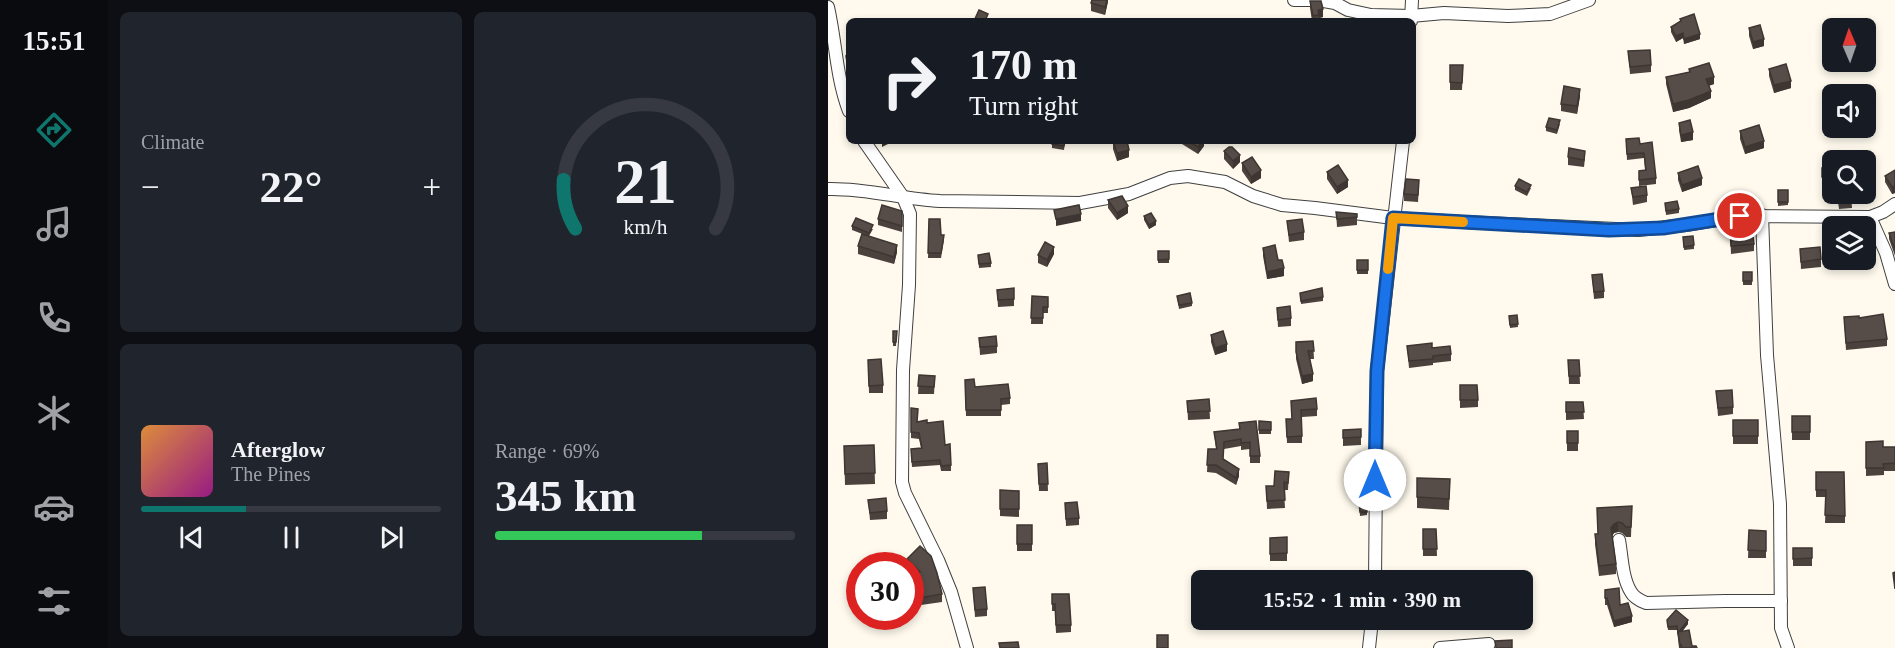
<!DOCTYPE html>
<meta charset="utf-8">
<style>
:root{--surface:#171b24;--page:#20242c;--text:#f1f3f6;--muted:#9ea1a6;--line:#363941;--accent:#0f766e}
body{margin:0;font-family:"Times New Roman",serif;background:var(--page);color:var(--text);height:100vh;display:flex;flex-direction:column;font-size:22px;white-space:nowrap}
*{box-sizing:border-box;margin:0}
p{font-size:20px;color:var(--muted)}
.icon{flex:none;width:33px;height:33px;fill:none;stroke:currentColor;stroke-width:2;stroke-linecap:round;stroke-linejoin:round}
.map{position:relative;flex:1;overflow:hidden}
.details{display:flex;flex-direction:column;gap:12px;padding:12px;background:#0d0f14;width:720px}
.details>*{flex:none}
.guide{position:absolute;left:18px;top:18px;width:570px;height:126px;border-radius:9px;box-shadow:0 3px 9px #0003;background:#171b24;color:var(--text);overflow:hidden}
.needle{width:39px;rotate:358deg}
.tools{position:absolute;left:994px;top:18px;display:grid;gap:12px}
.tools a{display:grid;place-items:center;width:54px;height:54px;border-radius:9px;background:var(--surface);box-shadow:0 3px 9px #0003;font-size:30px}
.speed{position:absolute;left:18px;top:552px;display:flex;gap:12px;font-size:30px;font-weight:700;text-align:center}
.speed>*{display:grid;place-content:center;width:78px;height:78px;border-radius:50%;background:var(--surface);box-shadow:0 3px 9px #0003;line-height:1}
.speed .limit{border:9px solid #d22;background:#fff;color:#111}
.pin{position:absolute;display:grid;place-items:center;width:51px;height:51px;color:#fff;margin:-26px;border:3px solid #fff;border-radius:50%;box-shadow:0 2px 6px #0007}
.me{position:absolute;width:66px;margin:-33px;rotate:0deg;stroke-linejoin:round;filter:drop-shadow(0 0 4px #0008)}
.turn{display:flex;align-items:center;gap:21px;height:126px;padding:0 24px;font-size:27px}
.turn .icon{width:78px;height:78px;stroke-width:2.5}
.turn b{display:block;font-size:42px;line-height:51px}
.big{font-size:45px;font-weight:700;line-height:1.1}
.details .card{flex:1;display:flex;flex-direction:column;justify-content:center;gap:9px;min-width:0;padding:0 21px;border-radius:9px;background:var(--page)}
.details .dial{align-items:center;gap:0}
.dial svg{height:156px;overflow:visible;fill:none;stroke:var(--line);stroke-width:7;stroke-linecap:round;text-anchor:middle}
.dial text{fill:var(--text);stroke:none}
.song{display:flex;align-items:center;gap:18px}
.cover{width:72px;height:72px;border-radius:9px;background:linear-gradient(135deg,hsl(30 70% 55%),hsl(310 70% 35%))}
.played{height:6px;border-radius:3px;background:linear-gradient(90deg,var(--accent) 35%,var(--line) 35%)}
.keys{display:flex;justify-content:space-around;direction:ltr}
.heat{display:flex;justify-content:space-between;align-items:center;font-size:33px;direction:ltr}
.charge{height:9px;border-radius:4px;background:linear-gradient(90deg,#34c759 69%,var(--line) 0)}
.details .tiles{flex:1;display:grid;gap:12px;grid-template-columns:repeat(2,1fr)}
.trip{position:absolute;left:363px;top:570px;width:342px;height:60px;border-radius:9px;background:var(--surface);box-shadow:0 3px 9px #0003;font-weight:700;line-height:60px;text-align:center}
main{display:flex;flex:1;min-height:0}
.dock{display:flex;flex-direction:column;width:108px;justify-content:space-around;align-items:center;background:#090b0e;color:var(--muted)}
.dock .icon{width:42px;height:42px}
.dock .active{color:var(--accent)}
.dock b{font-size:27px;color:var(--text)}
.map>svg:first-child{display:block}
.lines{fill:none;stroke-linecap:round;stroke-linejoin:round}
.minor-casing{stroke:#404040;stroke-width:14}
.minor{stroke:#fff;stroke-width:12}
.wall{fill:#4b423e}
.shaded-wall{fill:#3d3632}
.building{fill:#574d48;stroke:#3d3632;stroke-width:1.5}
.route-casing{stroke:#114b97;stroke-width:15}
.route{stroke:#1a73e8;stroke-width:10}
.slow{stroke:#f59e0b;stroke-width:10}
</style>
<main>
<nav class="dock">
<b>15:51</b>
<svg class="icon active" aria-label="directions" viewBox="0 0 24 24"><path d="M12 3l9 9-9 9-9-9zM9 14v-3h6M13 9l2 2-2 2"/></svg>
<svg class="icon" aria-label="music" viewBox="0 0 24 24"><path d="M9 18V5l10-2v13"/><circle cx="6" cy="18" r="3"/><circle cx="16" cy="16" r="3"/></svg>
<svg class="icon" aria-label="phone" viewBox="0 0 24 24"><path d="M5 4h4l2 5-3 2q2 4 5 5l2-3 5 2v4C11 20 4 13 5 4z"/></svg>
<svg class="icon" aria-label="climate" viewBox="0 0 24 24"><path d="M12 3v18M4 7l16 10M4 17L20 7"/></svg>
<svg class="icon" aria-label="car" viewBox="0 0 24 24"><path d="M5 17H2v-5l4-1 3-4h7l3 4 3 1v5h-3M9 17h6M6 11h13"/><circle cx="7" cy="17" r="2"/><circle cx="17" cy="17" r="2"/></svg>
<svg class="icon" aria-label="filters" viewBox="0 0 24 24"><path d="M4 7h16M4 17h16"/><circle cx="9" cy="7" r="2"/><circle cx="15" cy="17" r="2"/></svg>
</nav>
<section class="details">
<div class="tiles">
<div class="card"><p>Climate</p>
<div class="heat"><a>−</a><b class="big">22°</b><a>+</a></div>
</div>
<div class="card dial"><svg viewBox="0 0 100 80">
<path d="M14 69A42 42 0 1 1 86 69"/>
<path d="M14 69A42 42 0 0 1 8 44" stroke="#0f766e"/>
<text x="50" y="56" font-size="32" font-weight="700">21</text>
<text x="50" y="72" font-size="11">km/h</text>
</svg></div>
<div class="card">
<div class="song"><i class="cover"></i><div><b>Afterglow</b><p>The Pines</p></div></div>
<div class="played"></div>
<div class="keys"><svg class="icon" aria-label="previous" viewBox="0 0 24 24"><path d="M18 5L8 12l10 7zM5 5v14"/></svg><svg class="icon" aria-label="pause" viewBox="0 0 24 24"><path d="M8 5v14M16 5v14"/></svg><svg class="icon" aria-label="next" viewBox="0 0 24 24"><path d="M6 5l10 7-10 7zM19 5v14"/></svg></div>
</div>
<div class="card"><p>Range · 69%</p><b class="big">345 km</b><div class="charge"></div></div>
</div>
</section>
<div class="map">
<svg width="1067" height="648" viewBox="0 0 1067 648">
<rect width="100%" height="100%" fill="#fffaed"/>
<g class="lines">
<!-- minor casing -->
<g class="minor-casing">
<g id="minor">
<path d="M466,0H490L507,3L520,10L543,15L583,16L616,13L680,16L722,14L761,0"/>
<path d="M0,7C8,42 8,77 21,111"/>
<path d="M583,21L584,0"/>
<path d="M36,141L75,197L82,214L81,285L75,370L74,482L77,493L110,560L123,592L139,648"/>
<path d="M0,189C38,188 74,199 112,201L252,203L301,194L342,178L360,176L397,182L425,196L454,205L487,208L565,218L635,222L810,230L858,225L912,216L1042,217L1055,212L1067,204"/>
<path d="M934,215L939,355L952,504L953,628L960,648"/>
<path d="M1042,217L1058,253L1067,284"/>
<path d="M791,540C794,556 794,578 803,592C806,598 813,601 818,603L897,601H953"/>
<path d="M547,580L549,371L575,141"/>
<path d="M541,648L544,620"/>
<path d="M612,648L661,644"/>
</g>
</g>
<!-- minor -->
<use href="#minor" class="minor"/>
</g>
<!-- wall -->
<g class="wall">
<path d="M280,0L277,15L263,11V3Z"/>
<path d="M482,1L495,17L491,18V21H484L482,8Z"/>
<path d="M852,19L872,39L856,44L855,38L848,42L843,32V27L852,22Z"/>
<path d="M921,28L936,46L925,49L921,36Z"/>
<path d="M800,51L823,65V72L802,74Z"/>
<path d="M18,56H21V80L18,63Z"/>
<path d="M622,65H635L634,90H622Z"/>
<path d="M861,69L886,84L881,86L883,98L861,108L845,112L838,84V77L861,72Z"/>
<path d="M941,69L963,88L946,93L941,76Z"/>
<path d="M752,96L749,114L733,111V104Z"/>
<path d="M851,123L865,140L853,142L851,130Z"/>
<path d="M732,124L729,134L718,131V127Z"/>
<path d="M912,131L936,148L917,154L912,139Z"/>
<path d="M798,139L812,144L828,178V184L811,186V171L817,170L816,158L799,160Z"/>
<path d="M224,141H237L236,150L224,148Z"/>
<path d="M285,141L301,157L289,161L285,149Z"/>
<path d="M354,141H376V146L370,154L354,144Z"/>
<path d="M396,151L412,162L405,169L396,159Z"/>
<path d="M740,157L757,158L756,167L740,165Z"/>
<path d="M414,163L433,178L423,184L414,171Z"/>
<path d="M994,168H1005V180L994,181Z"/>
<path d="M1067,170V193L1064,194L1057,182V176Z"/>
<path d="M499,172L520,187L509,194L499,179Z"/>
<path d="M850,173L874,185L854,192L850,180Z"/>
<path d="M687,186L703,188L699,196L687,190Z"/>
<path d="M591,187L590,202L576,201V194Z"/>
<path d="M803,188L819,195V202L805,205Z"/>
<path d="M950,190H960V205L950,206Z"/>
<path d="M1009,194H1023L1024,208L1011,209Z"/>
<path d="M280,200L300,213L289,220L280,208Z"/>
<path d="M837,203L851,209V213L838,215Z"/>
<path d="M74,211V232L50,225V219Z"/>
<path d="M508,212L529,214V225L509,227Z"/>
<path d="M316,216L328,225L321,229L316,220Z"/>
<path d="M101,219L116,240L113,258H100Z"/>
<path d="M459,221L476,232V240L461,242Z"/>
<path d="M24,226L45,229L41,236L69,252L66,264L30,254V246L37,235L24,230Z"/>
<path d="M902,230L926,244V251L903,254Z"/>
<path d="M1067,232V256L1061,239V233Z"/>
<path d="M855,237L866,245V249L856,250Z"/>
<path d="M435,248L450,260L456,276L439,279L435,256Z"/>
<path d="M972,249L993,259V267L973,269Z"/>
<rect x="330" y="251" width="11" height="12"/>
<path d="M226,254L219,267L210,263V255Z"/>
<path d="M150,255L163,263V267L151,268Z"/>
<rect x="529" y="260" width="11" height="14"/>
<rect x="915" y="272" width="9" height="13"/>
<path d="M764,275L776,291V298L766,299Z"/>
<path d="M186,288V306L170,307L169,290Z"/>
<path d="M472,293L495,297V301L473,304Z"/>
<path d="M204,296L220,297V313H215V324H203Z"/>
<path d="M349,296L364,303V306L351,309Z"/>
<path d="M449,308L463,318V326L450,327Z"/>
<path d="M689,315L690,327L682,328L681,316Z"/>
<path d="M1016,317L1031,318L1059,339V346L1018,350Z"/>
<path d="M65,331H69L68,346H65Z"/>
<path d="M383,335L399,351L387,355L383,342Z"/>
<path d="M151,338L169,346V353L152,355Z"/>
<path d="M485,341L486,359H482L485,381L474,384L468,359V342Z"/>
<path d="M579,346L604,348L623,354V361L605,363V365L581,368Z"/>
<path d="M40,360L55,385V393H41Z"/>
<path d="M740,360H751L752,384H741Z"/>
<path d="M91,375L107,376L106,394H90Z"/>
<path d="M137,380L147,387L182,398V404L173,405V416H138Z"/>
<path d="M632,385L650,400V407L632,408Z"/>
<path d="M888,391L905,407V414L890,416Z"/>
<path d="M381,399L382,419L360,420L359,401Z"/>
<path d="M463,401L489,409V416L474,417V443H459L458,419H464Z"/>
<path d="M738,402H755L756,419L738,420Z"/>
<path d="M83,408L90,415L89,421L99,423L117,445L123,465V471H113L112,465L84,467L83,454L93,448L91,439L83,438Z"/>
<rect x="964" y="416" width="18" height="24"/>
<rect x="905" y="420" width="25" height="24"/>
<path d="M431,421L443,422V434H431Z"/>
<path d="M411,423L432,456V463H422V449L413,450V446L396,449L395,459L411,476L408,485L388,473L379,472L380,449H388L386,432L411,429Z"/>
<path d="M533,429V445L515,446V430Z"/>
<rect x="739" y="431" width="11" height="20"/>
<path d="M1038,442L1055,447H1067V471H1056V475L1038,476Z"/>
<path d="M46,445L47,484L17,485L16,446Z"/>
<path d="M219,463L220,491H211L210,464Z"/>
<path d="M461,472L460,490H456L457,508L439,509L438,486H446Z"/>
<path d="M988,472L1017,516V523H997L998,497H988Z"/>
<path d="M589,478L622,479L621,510L589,508Z"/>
<path d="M172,490L191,491V517L172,516Z"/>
<path d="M40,500L59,511V519L42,520Z"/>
<path d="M531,502H539V515L532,516Z"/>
<path d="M237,503L251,518V525L238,526Z"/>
<path d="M804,506L803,537H798L794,533L790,532L786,533L784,536L788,564V574L771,576L767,544V534H770Z"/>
<rect x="189" y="525" width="15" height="26"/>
<path d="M595,529H608L609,556H595Z"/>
<path d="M921,530L938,531V558H920Z"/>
<path d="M459,537V561H442V538Z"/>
<rect x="965" y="548" width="19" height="18"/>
<path d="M79,559L114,594V602L86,606L84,592H82L87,574L82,570V566H79Z"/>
<path d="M145,588L159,609V616L147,617Z"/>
<path d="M777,590L804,622L786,627L779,605H777Z"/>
<path d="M224,594L243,625V632L228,633L227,611H224Z"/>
<path d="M563,620H585L584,625L563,622Z"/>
<path d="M839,620L860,624L854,631L864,646L869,648H851L849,630H840Z"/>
</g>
<!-- shaded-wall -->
<g class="shaded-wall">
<path d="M279,0H280V2L277,15V7Z"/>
<path d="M495,9V17L491,18L490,10Z"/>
<path d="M855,33V38L848,42V36Z"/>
<path d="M872,34V39L856,44V39Z"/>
<path d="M936,39V46L925,49V42Z"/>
<path d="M886,77V84L878,86V79Z"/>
<path d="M963,81V88L946,93V85Z"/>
<path d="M752,89V96L749,114V106Z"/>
<path d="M883,91V98L861,108L845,112V104Z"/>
<path d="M865,132V140L853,142V135Z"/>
<path d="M54,141H66L54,147Z"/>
<path d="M374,141H376V146L370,154V147Z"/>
<path d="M936,141V148L917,154V147Z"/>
<path d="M301,150V157L289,161V153Z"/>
<path d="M412,155V162L405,169V161Z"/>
<path d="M433,170V178L423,184V177Z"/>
<path d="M874,178V185L854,192V185Z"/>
<path d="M520,180V187L509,194V187Z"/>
<path d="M1067,186V193L1064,194V187Z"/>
<path d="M300,206V213L289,220V213Z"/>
<path d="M253,214V221L228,226V219Z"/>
<path d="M328,221V225L321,229V225Z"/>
<path d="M1041,244V251L1038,252V245Z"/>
<path d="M69,245V252L66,264V257Z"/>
<path d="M226,247V254L219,267V260Z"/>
<path d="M456,268V276L439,279V272Z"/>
<path d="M399,344V351L387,355V348Z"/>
<path d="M485,374V381L474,384V376Z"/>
<path d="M411,469V476L408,485V478Z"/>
<path d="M790,522V532L786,533L783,538V528L786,524Z"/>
<path d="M804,616V622L786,627V621Z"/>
<path d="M860,620V624L851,636L850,633Z"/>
</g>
<!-- building -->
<g class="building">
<path d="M264,0H279L277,7L263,3Z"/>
<path d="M482,1H493L495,9L490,10L491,15L485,16Z"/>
<path d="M151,10L160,14L157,21H146Z"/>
<path d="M866,14L872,34L856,39L855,33L848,36L843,27L853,21L852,19Z"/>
<path d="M932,25L936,39L925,42L921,28Z"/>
<path d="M822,50L823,65L802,67L800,51Z"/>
<path d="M18,56H21V73Z"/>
<path d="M881,63L886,77L878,79L883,91L861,100L845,104L838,77L862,72L861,69Z"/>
<path d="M958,64L963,81L946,85L941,69Z"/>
<path d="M622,65H635L634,83L622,82Z"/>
<path d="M736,86L752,89L749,106L733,104Z"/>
<path d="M721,118L732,120L729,130L718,127Z"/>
<path d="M862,120L865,132L853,135L851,123Z"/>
<path d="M931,125L936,141L917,147L912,131Z"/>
<path d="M811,138L812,144L824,142L828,178L811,180V171L818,170L816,153L799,154L798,139Z"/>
<path d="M224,141H237L236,146L224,144Z"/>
<path d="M285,141H299L301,150L289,153Z"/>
<path d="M361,141H374L370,147Z"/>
<path d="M401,147H404L412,155L405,161L396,151Z"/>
<path d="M741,148L757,151L756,160L740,157Z"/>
<path d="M424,157L433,170L423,177L414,163Z"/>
<path d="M510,165L520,180L509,187L499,172Z"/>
<path d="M870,166L874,178L854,185L850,173Z"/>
<path d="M994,168H1005V176L994,177Z"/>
<path d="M1067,170V186L1064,187L1057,176Z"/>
<path d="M578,179L591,180L590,195L576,194Z"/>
<path d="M691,179L703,185L699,192L687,186Z"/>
<path d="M818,186L819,195L805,197L803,188Z"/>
<rect x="950" y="190" width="10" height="12"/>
<path d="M1010,194H1023L1024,200L1011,201Z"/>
<path d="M294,196L300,206L289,213L280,200Z"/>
<path d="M849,201L851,209L838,211L837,203Z"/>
<path d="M54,205L74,211V226L50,219Z"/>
<path d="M251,205L253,214L228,219L226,210Z"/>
<path d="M508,212L529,214V217L509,219Z"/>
<path d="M323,213L328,221L321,225L316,216Z"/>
<path d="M28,218L45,225L41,233L24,226Z"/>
<path d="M101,219H112L113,235H116L113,253H100Z"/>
<path d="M474,219L476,232L461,235L459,221Z"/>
<path d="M924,228L926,244L903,246L902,230Z"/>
<path d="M1067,232V250L1061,233Z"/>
<path d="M1038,233L1041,244L1038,245Z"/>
<path d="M34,234L69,245L66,257L30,246Z"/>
<path d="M865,236L866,245L856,247L855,237Z"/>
<path d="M217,242L226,247L219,260L210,255Z"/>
<path d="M447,245L450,260H454L456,268L439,272L435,248Z"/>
<path d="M992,247L993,259L973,262L972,249Z"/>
<path d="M330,251H341V259L330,260Z"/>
<path d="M161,253L163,263L151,264L150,255Z"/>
<rect x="529" y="260" width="11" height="10"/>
<rect x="915" y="272" width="9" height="9"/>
<path d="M774,274L776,291L766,292L764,275Z"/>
<path d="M186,288V299L170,300L169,290Z"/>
<path d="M494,288L495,297L473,301L472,293Z"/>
<path d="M362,293L364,303L351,305L349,296Z"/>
<path d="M204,296L220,297V307H215V318H203Z"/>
<path d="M462,306L463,318L450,320L449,308Z"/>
<path d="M1055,314L1059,339L1018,343L1016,317L1031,316V318Z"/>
<path d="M689,315L690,324L682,325L681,316Z"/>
<path d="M65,331H69L68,342H65Z"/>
<path d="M395,331L399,344L387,348L383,335Z"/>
<path d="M168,336L169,346L152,347L151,338Z"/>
<path d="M485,341L486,351H480L485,374L474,376L468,352V342Z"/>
<path d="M604,343V348L622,346L623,354L605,356V359L581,361L579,346Z"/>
<path d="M53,359L55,385L41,386L40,360Z"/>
<path d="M740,360H751L752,376H741Z"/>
<path d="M91,375L107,376L106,387L90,386Z"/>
<path d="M146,379L147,387L180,384L182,398L173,399V410H138L137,380Z"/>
<path d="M632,385H649L650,400H632Z"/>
<path d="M904,390L905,407L890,408L888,391Z"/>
<path d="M488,398L489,409L473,410L474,436L459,437L458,419H464L463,401Z"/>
<path d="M381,399L382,411L360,412L359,401Z"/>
<path d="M738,402H755L756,412H738Z"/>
<path d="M83,408L90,409L89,422L99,420V423L115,421L117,445L122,444L123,465L113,466L112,460L84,462L83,449L94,448L91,433L83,432Z"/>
<rect x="964" y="416" width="18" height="16"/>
<rect x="905" y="420" width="25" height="16"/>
<path d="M428,421L432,456H422V442L413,443V439L396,442L395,459L411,469L408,478L388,465H379L380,449H389L386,432L412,429L411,423Z"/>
<path d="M431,421L443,422V430H431Z"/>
<path d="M533,429V437L515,438V430Z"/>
<rect x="739" y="431" width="11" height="12"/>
<path d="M1055,441V447H1067V463L1055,464L1056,468H1038V442Z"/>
<path d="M46,445L47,473L17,474L16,446Z"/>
<path d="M219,463L220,484H211L210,464Z"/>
<path d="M447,471L461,472L460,483L456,482L457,500L439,501L438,486H446Z"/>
<path d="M988,472H1016L1017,516L997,515L998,490H988Z"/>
<path d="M589,478L622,479L621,499L589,497Z"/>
<path d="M172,490L191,491V509H172Z"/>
<path d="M58,498L59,511L42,513L40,500Z"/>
<path d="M249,502L251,518L238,519L237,503Z"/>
<path d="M531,502H539V512H532Z"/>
<path d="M804,506L803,527H798L794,523L790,522L786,524L783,528L788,564L771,566L767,534H770L769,508Z"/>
<rect x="189" y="525" width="15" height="19"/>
<path d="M595,529H608L609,549H595Z"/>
<path d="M921,530L938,531V551L920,550Z"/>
<path d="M459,537V553L442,554V538Z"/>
<path d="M92,546L103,556L109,573L114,594L86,599L84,584L82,585V576L92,572L79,559Z"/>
<path d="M965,548H984V558L965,559Z"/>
<path d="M1067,572V589L1065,573Z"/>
<path d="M157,587L159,609L147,610L145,588Z"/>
<path d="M791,588L792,605L800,603L804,616L786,621L779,598H777V590Z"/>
<path d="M224,594H241L243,625H228L227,604H224Z"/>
<path d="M848,610L860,620L850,633L849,626L840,627L839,620Z"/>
<path d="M861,630L864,646H868L869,648H854L853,645H852L850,632Z"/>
<rect x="329" y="635" width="11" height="13"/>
<path d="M684,640V648H668L667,641Z"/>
<path d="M190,642L191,648H172L171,643Z"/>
</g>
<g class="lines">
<!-- route casing -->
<g class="route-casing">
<path id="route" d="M547,480L549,371L565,218L781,230L835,228L912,216"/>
</g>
<!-- route -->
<use href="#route" class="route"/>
<!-- slow -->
<path class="slow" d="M560,269L565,218L635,222"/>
</g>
</svg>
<div class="tools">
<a><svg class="needle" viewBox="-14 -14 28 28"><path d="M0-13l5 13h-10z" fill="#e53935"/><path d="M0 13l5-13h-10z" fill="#9ea1a6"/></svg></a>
<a><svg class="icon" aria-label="sound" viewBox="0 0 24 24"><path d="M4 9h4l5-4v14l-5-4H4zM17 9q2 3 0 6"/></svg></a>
<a><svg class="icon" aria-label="search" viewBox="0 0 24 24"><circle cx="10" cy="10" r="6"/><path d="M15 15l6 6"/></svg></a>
<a><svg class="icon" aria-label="layers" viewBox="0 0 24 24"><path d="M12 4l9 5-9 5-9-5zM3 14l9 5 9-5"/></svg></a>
</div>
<div class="speed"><div class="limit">30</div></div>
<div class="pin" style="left:912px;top:216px;background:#d93025"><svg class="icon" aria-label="arrive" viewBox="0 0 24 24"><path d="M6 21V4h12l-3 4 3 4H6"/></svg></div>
<svg class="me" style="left:547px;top:480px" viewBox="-20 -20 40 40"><circle r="19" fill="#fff"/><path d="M0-13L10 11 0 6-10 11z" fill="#1a73e8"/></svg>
<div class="trip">15:52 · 1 min · 390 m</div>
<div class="guide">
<div class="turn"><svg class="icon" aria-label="right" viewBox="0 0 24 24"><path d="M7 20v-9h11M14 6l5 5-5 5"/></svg><div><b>170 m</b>Turn right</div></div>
</div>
</div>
</main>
